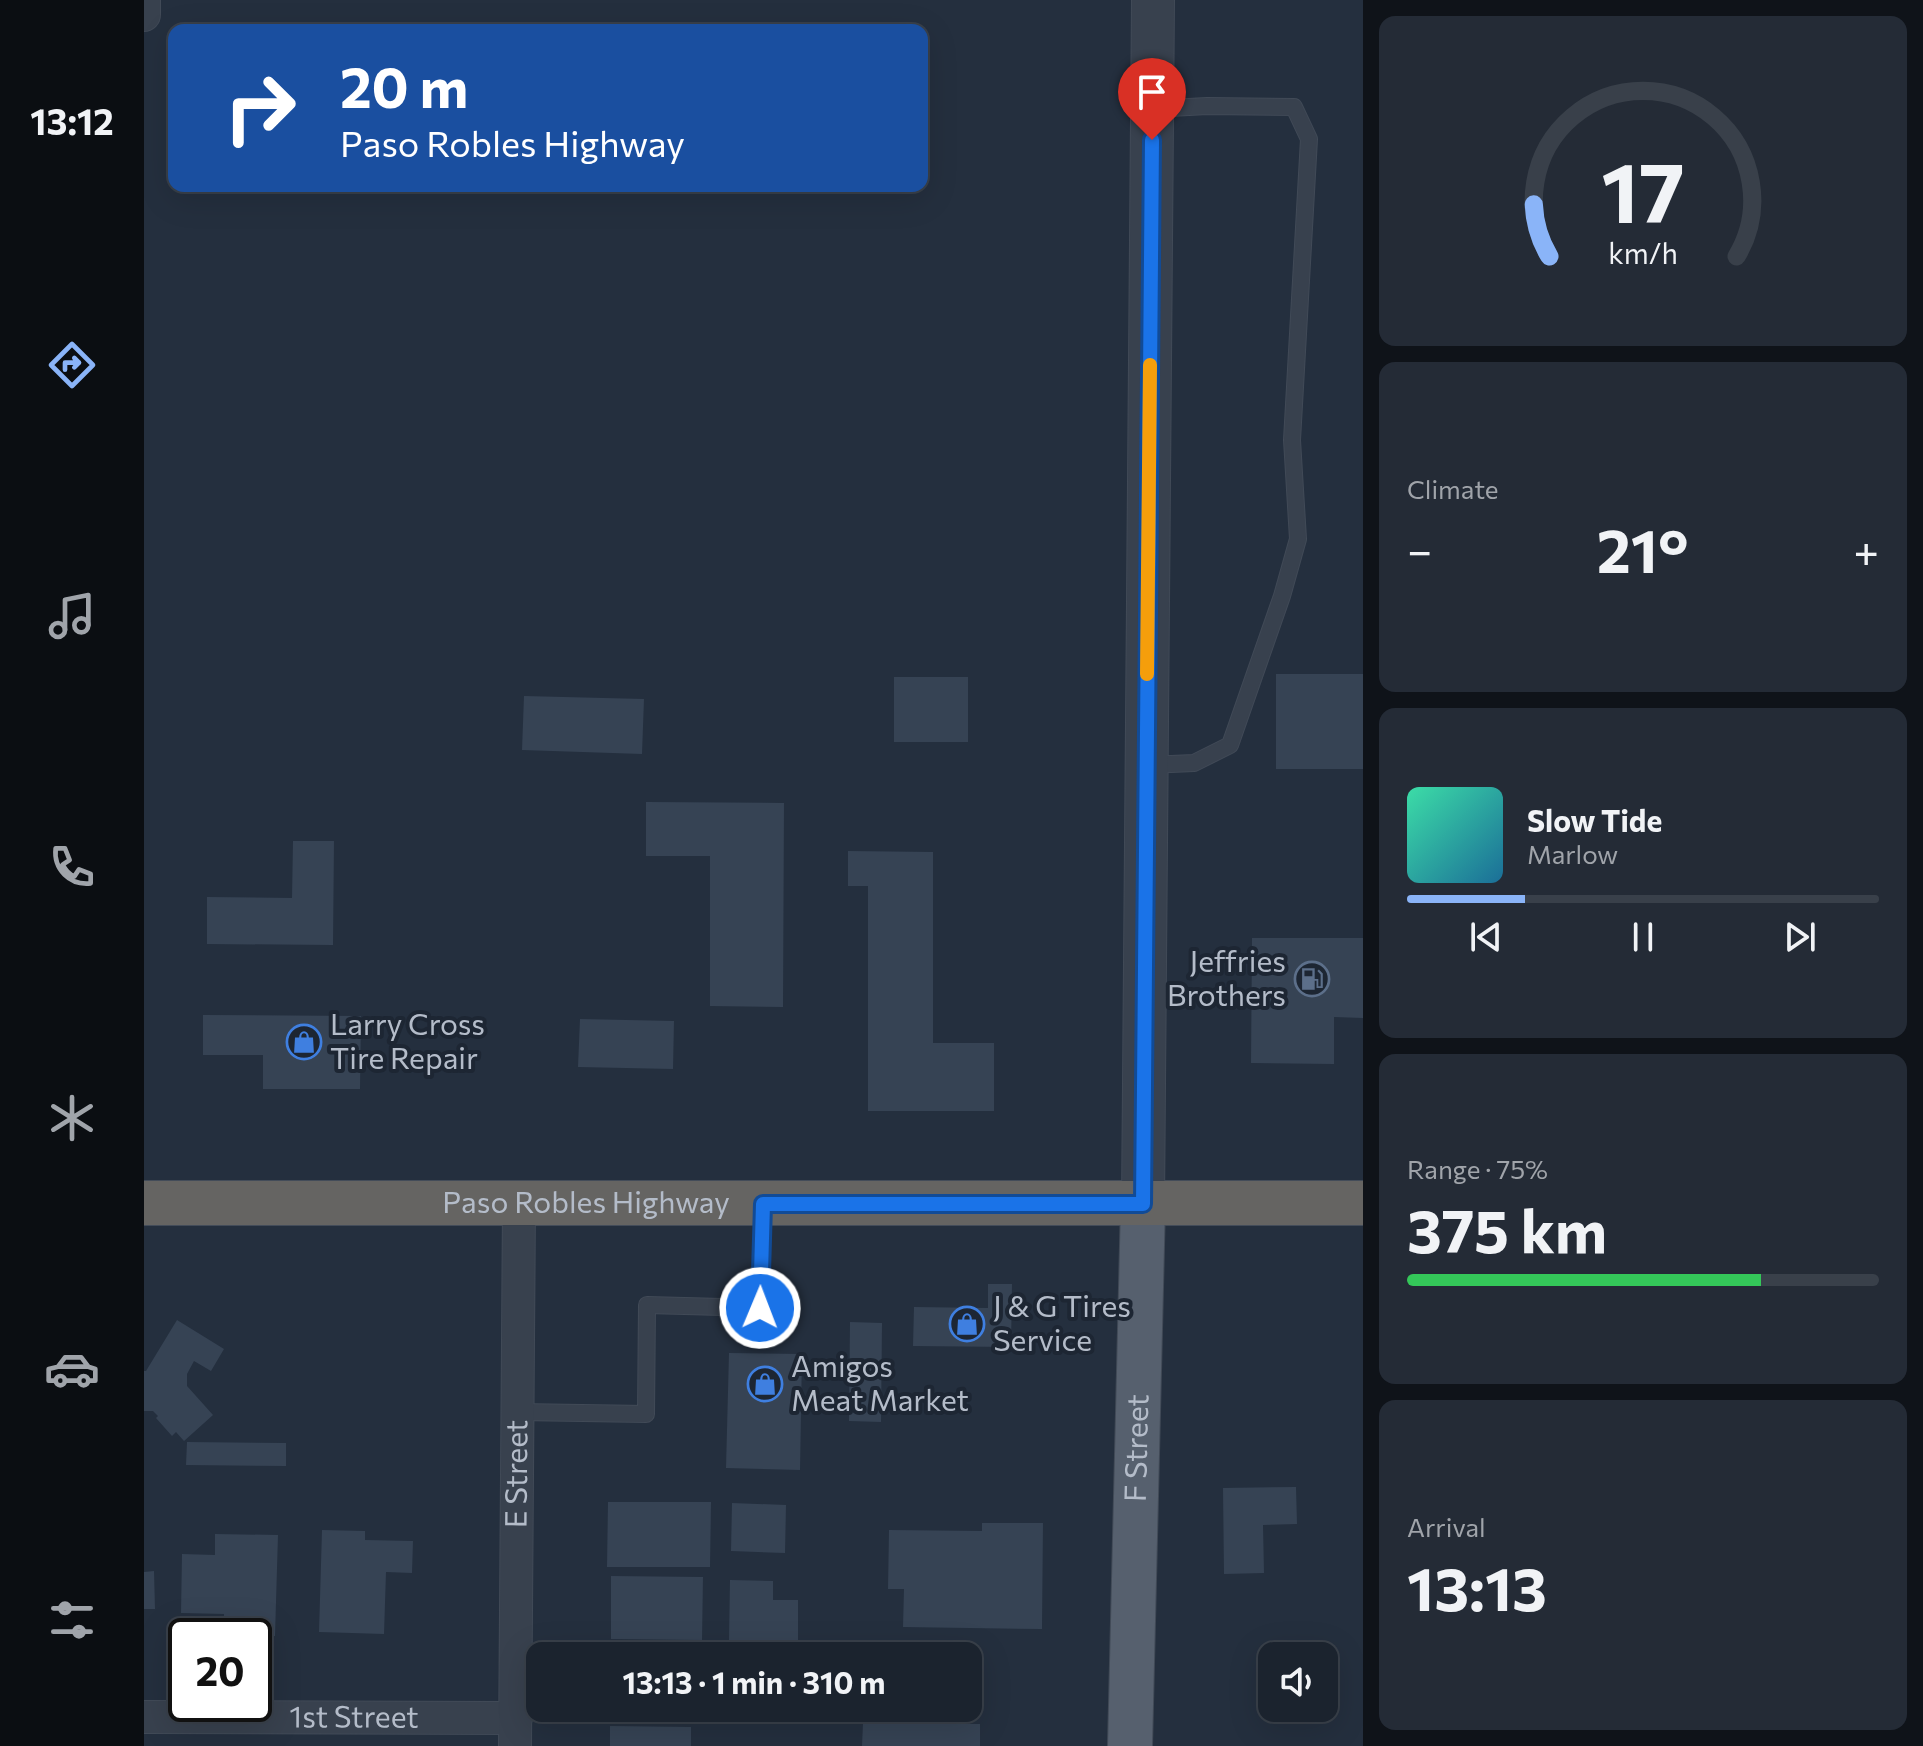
<!DOCTYPE html>
<meta charset="utf-8">
<style>
:root{--surface:#1b232e;--page:#242b36;--text:#f1f3f6;--muted:#a0a4aa;--line:#39404a;--accent:#8ab4f8}
body{margin:0;font-family:Commissioner,sans-serif;background:var(--page);color:var(--text);height:100vh;display:flex;flex-direction:column;font-size:30px;white-space:nowrap}
*{box-sizing:border-box;margin:0}
p{font-size:26px;color:var(--muted)}
.icon{flex:none;width:44px;height:44px;fill:none;stroke:currentColor;stroke-width:2;stroke-linecap:round;stroke-linejoin:round}
.map{position:relative;flex:1;overflow:hidden}
.sheet{display:flex;flex-direction:column;gap:16px;padding:16px;background:#0f1319;width:560px}
.sheet>*{flex:none}
.hud{position:absolute;left:24px;top:24px;width:760px;height:168px;border-radius:16px;box-shadow:0 8px 32px #0002,0 0 0 2px var(--line);background:#1a4fa0;color:#fff;overflow:hidden}
.fabs{position:absolute;left:1114px;top:1642px;display:grid;gap:16px}
.fabs a{display:grid;place-items:center;width:80px;height:80px;border-radius:16px;background:var(--surface);box-shadow:0 8px 32px #0002,0 0 0 2px var(--line);font-size:40px}
.speed{position:absolute;left:24px;top:1618px;display:flex;gap:16px;font-size:40px;font-weight:700;text-align:center}
.speed>*{display:grid;place-content:center;width:104px;height:104px;border-radius:50%;background:var(--surface);box-shadow:0 8px 32px #0002,0 0 0 2px var(--line);line-height:1}
.speed .limit{border:4px solid #111;border-radius:12px;background:#fff;color:#111}
.pin{position:absolute;display:grid;place-items:center;width:68px;height:68px;color:#fff;margin:-82px -34px;border-radius:50% 50% 50% 0;rotate:-45deg;box-shadow:0 0 8px #0007}
.pin .icon{rotate:45deg}
.me{position:absolute;width:88px;margin:-44px;rotate:1deg;stroke-linejoin:round;filter:drop-shadow(0 0 6px #0008)}
.turn{display:flex;align-items:center;gap:28px;height:168px;padding:0 40px;font-size:36px}
.turn .icon{width:104px;height:104px;stroke-width:2.5}
.turn b{display:block;font-size:56px;line-height:68px}
.big{font-size:60px;font-weight:700;line-height:1.1}
.sheet .card{flex:1;display:flex;flex-direction:column;justify-content:center;gap:12px;min-width:0;padding:0 28px;border-radius:16px;background:var(--page)}
.sheet .dial{align-items:center;gap:0}
.dial svg{height:208px;overflow:visible;fill:none;stroke:var(--line);stroke-width:7;stroke-linecap:round;text-anchor:middle}
.dial text{fill:var(--text);stroke:none}
.song{display:flex;align-items:center;gap:24px}
.cover{width:96px;height:96px;border-radius:12px;background:linear-gradient(135deg,hsl(160 70% 55%),hsl(200 70% 35%))}
.played{height:8px;border-radius:4px;background:linear-gradient(90deg,var(--accent) 25%,var(--line) 25%)}
.keys{display:flex;justify-content:space-around;direction:ltr}
.heat{display:flex;justify-content:space-between;align-items:center;font-size:44px;direction:ltr}
.charge{height:12px;border-radius:6px;background:linear-gradient(90deg,#34c759 75%,var(--line) 0)}
.trip{position:absolute;left:382px;top:1642px;width:456px;height:80px;border-radius:16px;background:var(--surface);box-shadow:0 8px 32px #0002,0 0 0 2px var(--line);font-weight:700;line-height:80px;text-align:center}
main{display:flex;flex:1;min-height:0}
.menu{display:flex;flex-direction:column;width:144px;justify-content:space-around;align-items:center;background:#0b0e12;color:var(--muted)}
.menu .icon{width:56px;height:56px}
.menu .selected{color:var(--accent)}
.menu b{font-size:36px;color:var(--text)}
.map>svg:first-child{display:block}
.building{fill:#364354}
.lines{fill:none;stroke-linecap:round;stroke-linejoin:round}
.service-casing{stroke:#414a57;stroke-width:18}
.minor-casing{stroke:#414a57;stroke-width:34}
.tertiary-casing{stroke:#414a57;stroke-width:44}
.primary-casing{stroke:#414a57;stroke-width:46}
.trunk-casing{stroke:#434c59;stroke-width:46}
.service{stroke:#38414e;stroke-width:16}
.minor{stroke:#38414e;stroke-width:32}
.tertiary{stroke:#38414e;stroke-width:42}
.primary{stroke:#56606e;stroke-width:44}
.trunk{stroke:#656462;stroke-width:44}
.route-casing{stroke:#114b97;stroke-width:20}
.route{stroke:#1a73e8;stroke-width:14}
.slow{stroke:#f59e0b;stroke-width:14}
.labels{text-anchor:middle;stroke-width:8;stroke-linejoin:round;paint-order:stroke}
.poi-label{font-size:30px;fill:#b4bcc9;stroke:#1d2633;text-anchor:start}
.street-label{font-size:30px;fill:#b4bcc9;stroke:#1d2633}
</style>
<main>
<nav class="menu">
<b>13:12</b>
<svg class="icon selected" aria-label="directions" viewBox="0 0 24 24"><path d="M12 3l9 9-9 9-9-9zM9 14v-3h6M13 9l2 2-2 2"/></svg>
<svg class="icon" aria-label="music" viewBox="0 0 24 24"><path d="M9 18V5l10-2v13"/><circle cx="6" cy="18" r="3"/><circle cx="16" cy="16" r="3"/></svg>
<svg class="icon" aria-label="phone" viewBox="0 0 24 24"><path d="M5 4h4l2 5-3 2q2 4 5 5l2-3 5 2v4C11 20 4 13 5 4z"/></svg>
<svg class="icon" aria-label="climate" viewBox="0 0 24 24"><path d="M12 3v18M4 7l16 10M4 17L20 7"/></svg>
<svg class="icon" aria-label="car" viewBox="0 0 24 24"><path d="M5 17H2v-5l4-1 3-4h7l3 4 3 1v5h-3M9 17h6M6 11h13"/><circle cx="7" cy="17" r="2"/><circle cx="17" cy="17" r="2"/></svg>
<svg class="icon" aria-label="filters" viewBox="0 0 24 24"><path d="M4 7h16M4 17h16"/><circle cx="9" cy="7" r="2"/><circle cx="15" cy="17" r="2"/></svg>
</nav>
<div class="map">
<svg width="1219" height="1746" viewBox="0 0 1219 1746">
<rect width="100%" height="100%" fill="#242f3e"/>
<!-- building -->
<g class="building">
<rect x="1132" y="674" width="87" height="95"/>
<rect x="750" y="677" width="74" height="65"/>
<path d="M380,696L500,699L498,754L378,750Z"/>
<path d="M502,802L640,803L639,1007L566,1006V856H502Z"/>
<path d="M149,841H190L189,945L63,944V897L148,898Z"/>
<path d="M704,851L789,852V1043H850V1111H724V886H704Z"/>
<path d="M1108,938H1219V1018L1190,1017V1064L1107,1063Z"/>
<path d="M59,1015L217,1016L216,1089H119V1055H59Z"/>
<path d="M436,1019L530,1021L529,1069L434,1067Z"/>
<path d="M844,1284H868L867,1347L769,1346L770,1307L844,1308Z"/>
<path d="M33,1320L80,1349L67,1371L50,1361L43,1374V1386L69,1415L40,1441L32,1432L28,1436L12,1418L14,1416L9,1411H0V1371H2Z"/>
<path d="M706,1322L738,1323L737,1422L705,1421Z"/>
<path d="M585,1353L658,1354L656,1470L582,1468Z"/>
<path d="M43,1442L142,1443V1466L42,1465Z"/>
<path d="M1152,1487L1153,1524L1119,1525L1120,1573L1080,1574L1079,1488Z"/>
<path d="M464,1502H567L566,1567H463Z"/>
<path d="M588,1503L642,1505L641,1553L587,1551Z"/>
<path d="M838,1523H899L898,1629L759,1627L760,1589H744L745,1530L838,1531Z"/>
<path d="M178,1530L221,1531V1540L269,1541L268,1573L242,1572L240,1634L175,1632Z"/>
<path d="M71,1534L134,1535L131,1636L80,1635V1614L37,1613L38,1554L71,1555Z"/>
<path d="M10,1571L11,1609H0V1572Z"/>
<path d="M467,1576L559,1577L558,1640L467,1639Z"/>
<path d="M586,1580L629,1581V1600H654V1641L585,1640Z"/>
<path d="M467,1650L531,1652V1656H467Z"/>
<path d="M598,1650L654,1651V1656H598Z"/>
<path d="M466,1708H530V1715L466,1714Z"/>
<path d="M719,1723L836,1724V1746H718Z"/>
<path d="M466,1726L547,1727V1746H466Z"/>
</g>
<g class="lines">
<!-- service casing -->
<g class="service-casing">
<g id="service">
<path d="M1004,765L1050,763L1086,745L1138,596L1154,539L1148,440L1165,139L1150,107L1063,106L1008,109"/>
<path d="M374,1412L502,1414L503,1305L616,1308L619,1205"/>
</g>
</g>
<!-- minor casing -->
<g class="minor-casing">
<g id="minor">
<path d="M0,15V0"/>
<path id="s1" d="M0,1717L372,1718"/>
<path id="s2" d="M371,1746L375,1204"/>
</g>
</g>
<!-- tertiary casing -->
<g class="tertiary-casing">
<path id="tertiary" d="M999,1204L1009,0"/>
</g>
<!-- primary casing -->
<g class="primary-casing">
<g id="primary">
<path id="s3" d="M986,1746L999,1204"/>
</g>
</g>
<!-- trunk casing -->
<g class="trunk-casing">
<g id="trunk">
<path id="s4" d="M0,1203H1219"/>
</g>
</g>
<!-- service -->
<use href="#service" class="service"/>
<!-- minor -->
<use href="#minor" class="minor"/>
<!-- tertiary -->
<use href="#tertiary" class="tertiary"/>
<!-- primary -->
<use href="#primary" class="primary"/>
<!-- trunk -->
<use href="#trunk" class="trunk"/>
</g>
<g class="lines">
<!-- route casing -->
<g class="route-casing">
<path id="route" d="M616,1308L619,1204H999L1008,140"/>
</g>
<!-- route -->
<use href="#route" class="route"/>
<!-- slow -->
<path class="slow" d="M1003,674L1006,365"/>
</g>
<!-- icons -->
<defs>
<g id="fuel-ring" transform="scale(1.8)"><circle r="9.5" fill="#1d2633" stroke="#5c6f8a" stroke-width="1.5"/><path d="M-5.5-6h7V0h2V4h1.3V-2.5L3-4.5l.8-.8L6-3V5H2.5V1h-1V6h-7ZM-4.2-4.7v3.2H.2V-4.7Z" fill="#5c6f8a"/></g>
<g id="shop-ring" transform="scale(1.8)"><circle r="9.5" fill="#1d2633" stroke="#3f7fe0" stroke-width="1.5"/><path d="M-5-2.5h2.3a2.7 3.5 0 0 1 5.4 0H5L5.5 6h-11ZM-1.5-2.5h3a1.5 2.3 0 0 0-3 0Z" fill="#3f7fe0"/></g>
</defs>
<g fill-rule="evenodd">
<use href="#fuel-ring" x="1168" y="979"/>
<use href="#shop-ring" x="160" y="1042"/>
<use href="#shop-ring" x="823" y="1324"/>
<use href="#shop-ring" x="621" y="1384"/>
</g>
<g class="labels">
<!-- poi labels -->
<g class="poi-label">
<text x="1142" y="972" text-anchor="end">Jeffries<tspan x="1142" dy="34">Brothers</tspan></text>
<text x="186" y="1035">Larry Cross<tspan x="186" dy="34">Tire Repair</tspan></text>
<text x="849" y="1317">J &amp; G Tires<tspan x="849" dy="34">Service</tspan></text>
<text x="647" y="1377">Amigos<tspan x="647" dy="34">Meat Market</tspan></text>
</g>
<!-- street labels -->
<g class="street-label">
<text dy="10" stroke="none"><textPath href="#s4" startOffset="442">Paso Robles Highway</textPath></text>
<text dy="10" stroke="none"><textPath href="#s3" startOffset="298">F Street</textPath></text>
<text dy="10" stroke="none"><textPath href="#s2" startOffset="272">E Street</textPath></text>
<text dy="10" stroke="none"><textPath href="#s1" startOffset="210">1st Street</textPath></text>
</g>
</g>
</svg>
<div class="fabs">
<a><svg class="icon" aria-label="sound" viewBox="0 0 24 24"><path d="M4 9h4l5-4v14l-5-4H4zM17 9q2 3 0 6"/></svg></a>
</div>
<div class="speed"><div class="limit">20</div></div>
<div class="pin" style="left:1008px;top:140px;background:#d93025"><svg class="icon" aria-label="arrive" viewBox="0 0 24 24"><path d="M6 21V4h12l-3 4 3 4H6"/></svg></div>
<svg class="me" style="left:616px;top:1308px" viewBox="-20 -20 40 40"><circle r="17" fill="#1a73e8" stroke="#fff" stroke-width="3"/><path d="M0-11L8 9 0 5-8 9z" fill="#fff"/></svg>
<div class="trip">13:13 · 1 min · 310 m</div>
<div class="hud">
<div class="turn"><svg class="icon" aria-label="right" viewBox="0 0 24 24"><path d="M7 20v-9h11M14 6l5 5-5 5"/></svg><div><b>20 m</b>Paso Robles Highway</div></div>
</div>
</div>
<section class="sheet">
<div class="card dial"><svg viewBox="0 0 100 80">
<path d="M14 69A42 42 0 1 1 86 69"/>
<path d="M14 69A42 42 0 0 1 8 49" stroke="#8ab4f8"/>
<text x="50" y="56" font-size="32" font-weight="700">17</text>
<text x="50" y="72" font-size="11">km/h</text>
</svg></div>
<div class="card"><p>Climate</p>
<div class="heat"><a>−</a><b class="big">21°</b><a>+</a></div>
</div>
<div class="card">
<div class="song"><i class="cover"></i><div><b>Slow Tide</b><p>Marlow</p></div></div>
<div class="played"></div>
<div class="keys"><svg class="icon" aria-label="previous" viewBox="0 0 24 24"><path d="M18 5L8 12l10 7zM5 5v14"/></svg><svg class="icon" aria-label="pause" viewBox="0 0 24 24"><path d="M8 5v14M16 5v14"/></svg><svg class="icon" aria-label="next" viewBox="0 0 24 24"><path d="M6 5l10 7-10 7zM19 5v14"/></svg></div>
</div>
<div class="card"><p>Range · 75%</p><b class="big">375 km</b><div class="charge"></div></div>
<div class="card"><p>Arrival</p><b class="big">13:13</b></div>
</section>
</main>
